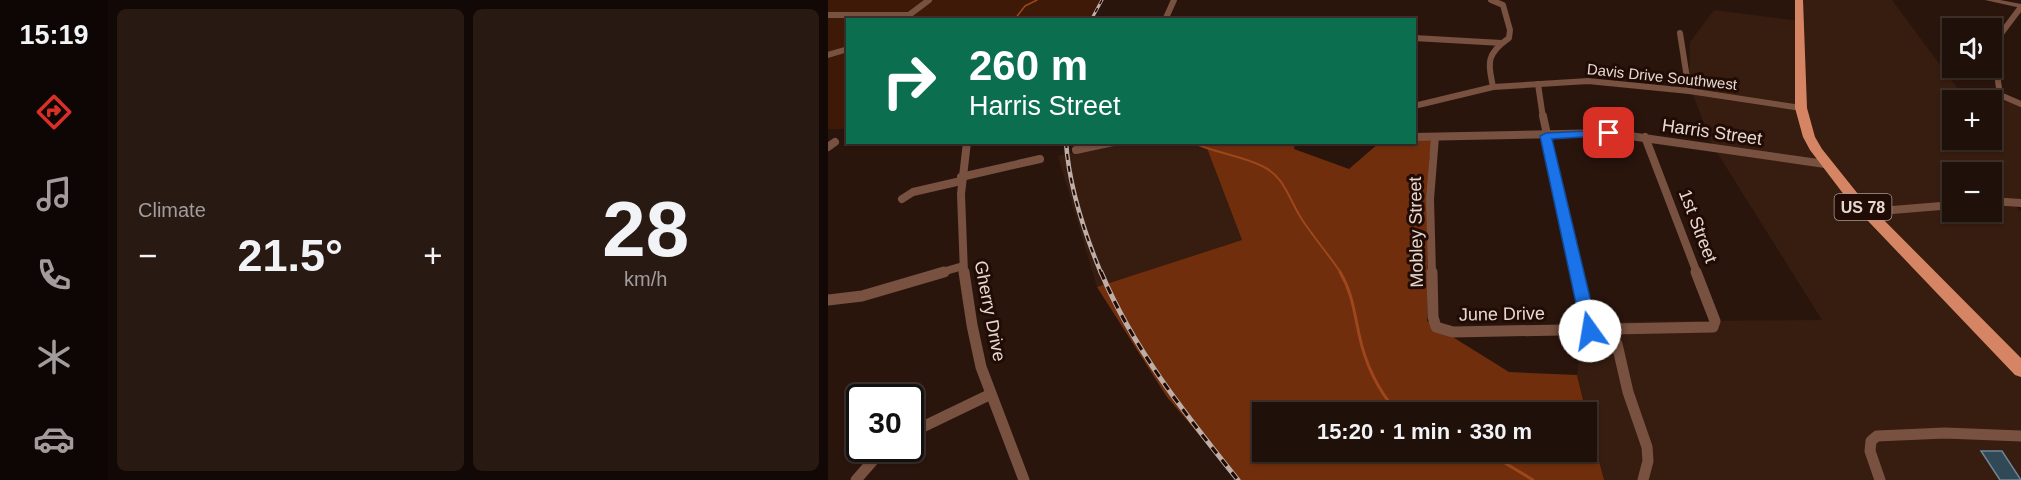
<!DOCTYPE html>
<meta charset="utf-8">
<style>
:root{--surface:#20100a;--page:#281913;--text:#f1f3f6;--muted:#a29d9c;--line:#3d302b;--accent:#d93025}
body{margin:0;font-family:Arial,sans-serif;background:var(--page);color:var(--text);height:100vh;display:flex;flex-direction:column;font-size:22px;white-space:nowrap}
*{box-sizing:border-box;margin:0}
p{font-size:20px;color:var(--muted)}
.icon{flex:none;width:33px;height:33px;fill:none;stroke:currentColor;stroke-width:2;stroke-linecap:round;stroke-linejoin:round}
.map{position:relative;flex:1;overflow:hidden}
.drawer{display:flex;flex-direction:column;gap:9px;padding:9px;background:#120906;width:720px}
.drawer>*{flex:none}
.hud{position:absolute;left:18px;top:18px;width:570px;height:126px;border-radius:0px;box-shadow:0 2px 4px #0004,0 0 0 2px var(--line);background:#0b6e4f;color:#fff;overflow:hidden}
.fabs{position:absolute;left:1114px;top:18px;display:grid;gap:12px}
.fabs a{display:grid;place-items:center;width:60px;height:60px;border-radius:0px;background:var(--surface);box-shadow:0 2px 4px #0004,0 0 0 2px var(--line);font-size:30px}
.speed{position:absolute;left:18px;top:384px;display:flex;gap:12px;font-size:30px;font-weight:700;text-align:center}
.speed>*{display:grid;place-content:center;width:78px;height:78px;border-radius:50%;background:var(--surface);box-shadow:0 2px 4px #0004,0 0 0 2px var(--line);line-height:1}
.speed .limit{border:3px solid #111;border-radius:9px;background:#fff;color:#111}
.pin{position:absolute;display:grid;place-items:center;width:51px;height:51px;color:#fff;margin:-26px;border-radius:12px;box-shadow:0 3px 9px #0006}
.me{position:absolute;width:66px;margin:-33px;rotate:347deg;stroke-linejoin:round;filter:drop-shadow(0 0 4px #0008)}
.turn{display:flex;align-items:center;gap:21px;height:126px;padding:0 24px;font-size:27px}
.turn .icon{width:78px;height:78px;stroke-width:2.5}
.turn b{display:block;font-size:42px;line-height:51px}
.big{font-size:45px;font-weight:800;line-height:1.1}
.drawer .widget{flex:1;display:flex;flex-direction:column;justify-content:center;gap:9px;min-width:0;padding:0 21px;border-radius:9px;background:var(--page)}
.drawer .dial{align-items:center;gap:0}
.dial b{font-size:78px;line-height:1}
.heat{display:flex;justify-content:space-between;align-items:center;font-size:33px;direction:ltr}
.drawer .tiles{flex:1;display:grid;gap:9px;grid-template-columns:repeat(2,1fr)}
.trip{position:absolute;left:424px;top:402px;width:345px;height:60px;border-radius:0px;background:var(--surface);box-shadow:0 2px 4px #0004,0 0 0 2px var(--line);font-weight:800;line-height:60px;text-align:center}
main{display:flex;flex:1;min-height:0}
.tabs{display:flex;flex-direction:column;width:108px;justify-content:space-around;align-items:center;background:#0d0604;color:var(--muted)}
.tabs .icon{width:42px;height:42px}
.tabs .on{color:var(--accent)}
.tabs b{font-size:27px;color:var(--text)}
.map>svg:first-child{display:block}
.built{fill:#371c10;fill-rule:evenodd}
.green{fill:#3e1908}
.forest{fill:#702e0d}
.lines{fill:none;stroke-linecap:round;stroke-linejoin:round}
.stream-far2{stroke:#9e461c;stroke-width:1.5}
.stream-far1{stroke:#9e461c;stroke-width:2}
.stream{stroke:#9e461c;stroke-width:3}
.building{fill:#314856;stroke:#6e8797;stroke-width:1.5}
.minor-far2{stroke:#785141;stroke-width:6}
.minor-far1{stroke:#785141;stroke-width:8}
.minor{stroke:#785141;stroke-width:11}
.tertiary{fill:#785141;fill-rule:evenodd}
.primary{fill:#d58563;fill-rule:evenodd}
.rail-far2-casing{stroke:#beaea7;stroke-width:3}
.rail-far1-casing{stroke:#beaea7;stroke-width:4.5}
.rail-casing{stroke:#beaea7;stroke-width:5}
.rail-far2{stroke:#200c05;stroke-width:1.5;stroke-dasharray:4.5;stroke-linecap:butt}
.rail-far1{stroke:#200c05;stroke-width:2;stroke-dasharray:6;stroke-linecap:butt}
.rail{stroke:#200c05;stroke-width:3;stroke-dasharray:8;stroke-linecap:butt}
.route{fill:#1a73e8;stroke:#114b97;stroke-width:1.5}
.labels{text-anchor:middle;stroke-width:6;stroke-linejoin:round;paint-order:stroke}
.far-street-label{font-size:15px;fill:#e7d8d2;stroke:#200c05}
.shield{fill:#200c05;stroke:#ab9b94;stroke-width:1.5}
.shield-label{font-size:16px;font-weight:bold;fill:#e7d8d2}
.street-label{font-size:18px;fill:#e7d8d2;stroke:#200c05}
</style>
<main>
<nav class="tabs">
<b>15:19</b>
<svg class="icon on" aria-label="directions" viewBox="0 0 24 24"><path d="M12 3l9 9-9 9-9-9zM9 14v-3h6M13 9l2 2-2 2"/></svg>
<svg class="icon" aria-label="music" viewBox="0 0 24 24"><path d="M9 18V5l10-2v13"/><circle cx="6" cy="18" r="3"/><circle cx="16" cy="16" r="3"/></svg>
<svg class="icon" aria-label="phone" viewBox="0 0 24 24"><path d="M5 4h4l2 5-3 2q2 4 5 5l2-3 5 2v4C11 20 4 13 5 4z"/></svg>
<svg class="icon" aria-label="climate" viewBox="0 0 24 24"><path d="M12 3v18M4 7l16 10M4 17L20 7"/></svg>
<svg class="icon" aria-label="car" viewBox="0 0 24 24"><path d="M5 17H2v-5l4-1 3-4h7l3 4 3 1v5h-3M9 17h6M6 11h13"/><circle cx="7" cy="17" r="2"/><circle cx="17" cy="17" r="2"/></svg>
</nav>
<section class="drawer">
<div class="tiles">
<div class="widget"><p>Climate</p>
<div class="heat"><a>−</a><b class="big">21.5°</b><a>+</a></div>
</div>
<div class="widget dial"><b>28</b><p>km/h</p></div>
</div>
</section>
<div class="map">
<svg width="1193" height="480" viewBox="0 0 1193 480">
<rect width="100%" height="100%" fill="#2a150d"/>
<!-- built -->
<g class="built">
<path d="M970,0H1064L1138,100H1125V140H1164V101L1193,102V201L1184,202L1193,212V480H776L749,375L755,322L994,320L885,146L861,85L862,42L886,10L971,21ZM1125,172H1164V212H1125Z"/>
<path d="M289,143H377L414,240L269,287L230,156Z"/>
</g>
<!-- green -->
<path class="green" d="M0,0H273L260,19L20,20L19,129H0Z"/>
<!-- forest -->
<path class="forest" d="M587,136H606L601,158L599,321L681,372L749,375L758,412H435V452H759V415L776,480H410L339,397L269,287L414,240L377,143H467L466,149L521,169L551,143L586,142Z"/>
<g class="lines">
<!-- stream-far2 -->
<path class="stream-far2" d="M186,20L197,6L209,0"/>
<!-- stream-far1 -->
<path class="stream-far1" d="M364,142C386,153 412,155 434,166C458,177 461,201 475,221C487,239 501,255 513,273"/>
<!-- stream -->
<g class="stream">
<path d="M512,272C524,292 526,311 531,334C537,363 549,389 569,412"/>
<path d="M645,452L672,460L705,480"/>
</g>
</g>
<!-- building -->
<path class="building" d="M1153,451H1174L1193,480H1172Z"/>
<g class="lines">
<!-- minor-far2 -->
<g class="minor-far2">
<path d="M663,0L675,5L682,30L681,38C658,54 660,62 665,87"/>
<path d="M1193,7L1172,35L1170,81L1172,95L1193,104"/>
<path d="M0,15H81"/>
<path d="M77,18L101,0"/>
<path d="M337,20L346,0"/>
<path d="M852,33L861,91"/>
<path d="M586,38L674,43"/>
<path d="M0,55L20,49"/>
<path d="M710,84L715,118"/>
<path d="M586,106L665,87L760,81L861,91L973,108"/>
</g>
<!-- minor-far1 -->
<g class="minor-far1">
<path d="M715,116L749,273"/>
<path d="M586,137L781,133L997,164"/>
<path d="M817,137L869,273"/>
<path d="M0,147L7,142"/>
<path d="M248,150L285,142"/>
<path d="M133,177L212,159"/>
<path d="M74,199L85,192L133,181"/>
<path d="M1164,201L1193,203"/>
<path d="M1040,212L1125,205"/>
<path d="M111,273L135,266"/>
<path d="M136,273L133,194L139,142"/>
<path d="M604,273L602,199L607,137"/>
</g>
<!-- minor -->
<g class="minor">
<path d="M136,272L144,325L153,367L196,480"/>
<path d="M604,272L605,317L608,327L625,332L885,327L887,321L868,272"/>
<path d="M749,272L762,331L779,336L789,344L800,392L819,447L820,461L815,480"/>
<path d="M0,300L34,296L116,272"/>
<path d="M82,433L163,394"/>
<path d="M28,480L56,448"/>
<path d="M1052,480L1042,451L1043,441L1049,436L1117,433L1193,436"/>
</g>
<!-- tertiary -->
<path class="tertiary" d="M1157,0H1172L1193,4V8Z"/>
<!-- primary -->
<path class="primary" d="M967,0H975L979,108L987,137L994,149L1030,194L1193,358V377L1187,375L1020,200L982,150L975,137L967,108Z"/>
<!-- rail-far2 casing -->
<g class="rail-far2-casing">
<path id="rail-far2" d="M263,20L274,0"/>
</g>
<!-- rail-far1 casing -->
<g class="rail-far1-casing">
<path id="rail-far1" d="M238,142C241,187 256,232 273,273"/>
</g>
<!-- rail casing -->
<g class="rail-casing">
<path id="rail" d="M273,272C305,349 358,415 410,480"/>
</g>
<!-- rail-far2 -->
<use href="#rail-far2" class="rail-far2"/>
<!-- rail-far1 -->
<use href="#rail-far1" class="rail-far1"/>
<!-- rail -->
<use href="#rail" class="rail"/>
</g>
<!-- route -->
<path class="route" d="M781,130L786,133L785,135L724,139L770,331L767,335H756L754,331L712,136L718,133Z"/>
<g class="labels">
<!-- far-street labels -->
<g class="far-street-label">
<text transform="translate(834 77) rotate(6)" y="5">Davis Drive Southwest</text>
</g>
<!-- shield labels -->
<rect class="shield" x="1006.5" y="194" width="57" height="26" rx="4.5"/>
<g class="shield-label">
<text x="1035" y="213">US 78</text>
</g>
<!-- street labels -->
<g class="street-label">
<text transform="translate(884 132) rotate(8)" y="6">Harris Street</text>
<text transform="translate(870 226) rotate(69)" y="6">1st Street</text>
<text transform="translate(588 232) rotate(-91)" y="6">Mobley Street</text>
<text transform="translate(162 311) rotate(79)" y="6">Gherry Drive</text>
<text transform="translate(674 314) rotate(-1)" y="6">June Drive</text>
</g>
</g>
</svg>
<div class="fabs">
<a><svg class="icon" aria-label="sound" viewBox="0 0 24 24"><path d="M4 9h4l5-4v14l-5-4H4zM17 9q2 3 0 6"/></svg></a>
<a>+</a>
<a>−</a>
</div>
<div class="speed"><div class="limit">30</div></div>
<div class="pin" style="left:781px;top:133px;background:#d93025"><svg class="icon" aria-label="arrive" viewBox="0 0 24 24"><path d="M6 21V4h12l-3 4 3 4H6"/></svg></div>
<svg class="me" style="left:762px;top:331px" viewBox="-20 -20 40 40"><circle r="19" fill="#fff"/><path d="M0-13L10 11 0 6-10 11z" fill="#1a73e8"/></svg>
<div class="trip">15:20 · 1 min · 330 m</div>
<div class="hud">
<div class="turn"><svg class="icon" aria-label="right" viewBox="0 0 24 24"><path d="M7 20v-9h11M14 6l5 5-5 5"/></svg><div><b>260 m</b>Harris Street</div></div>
</div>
</div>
</main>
